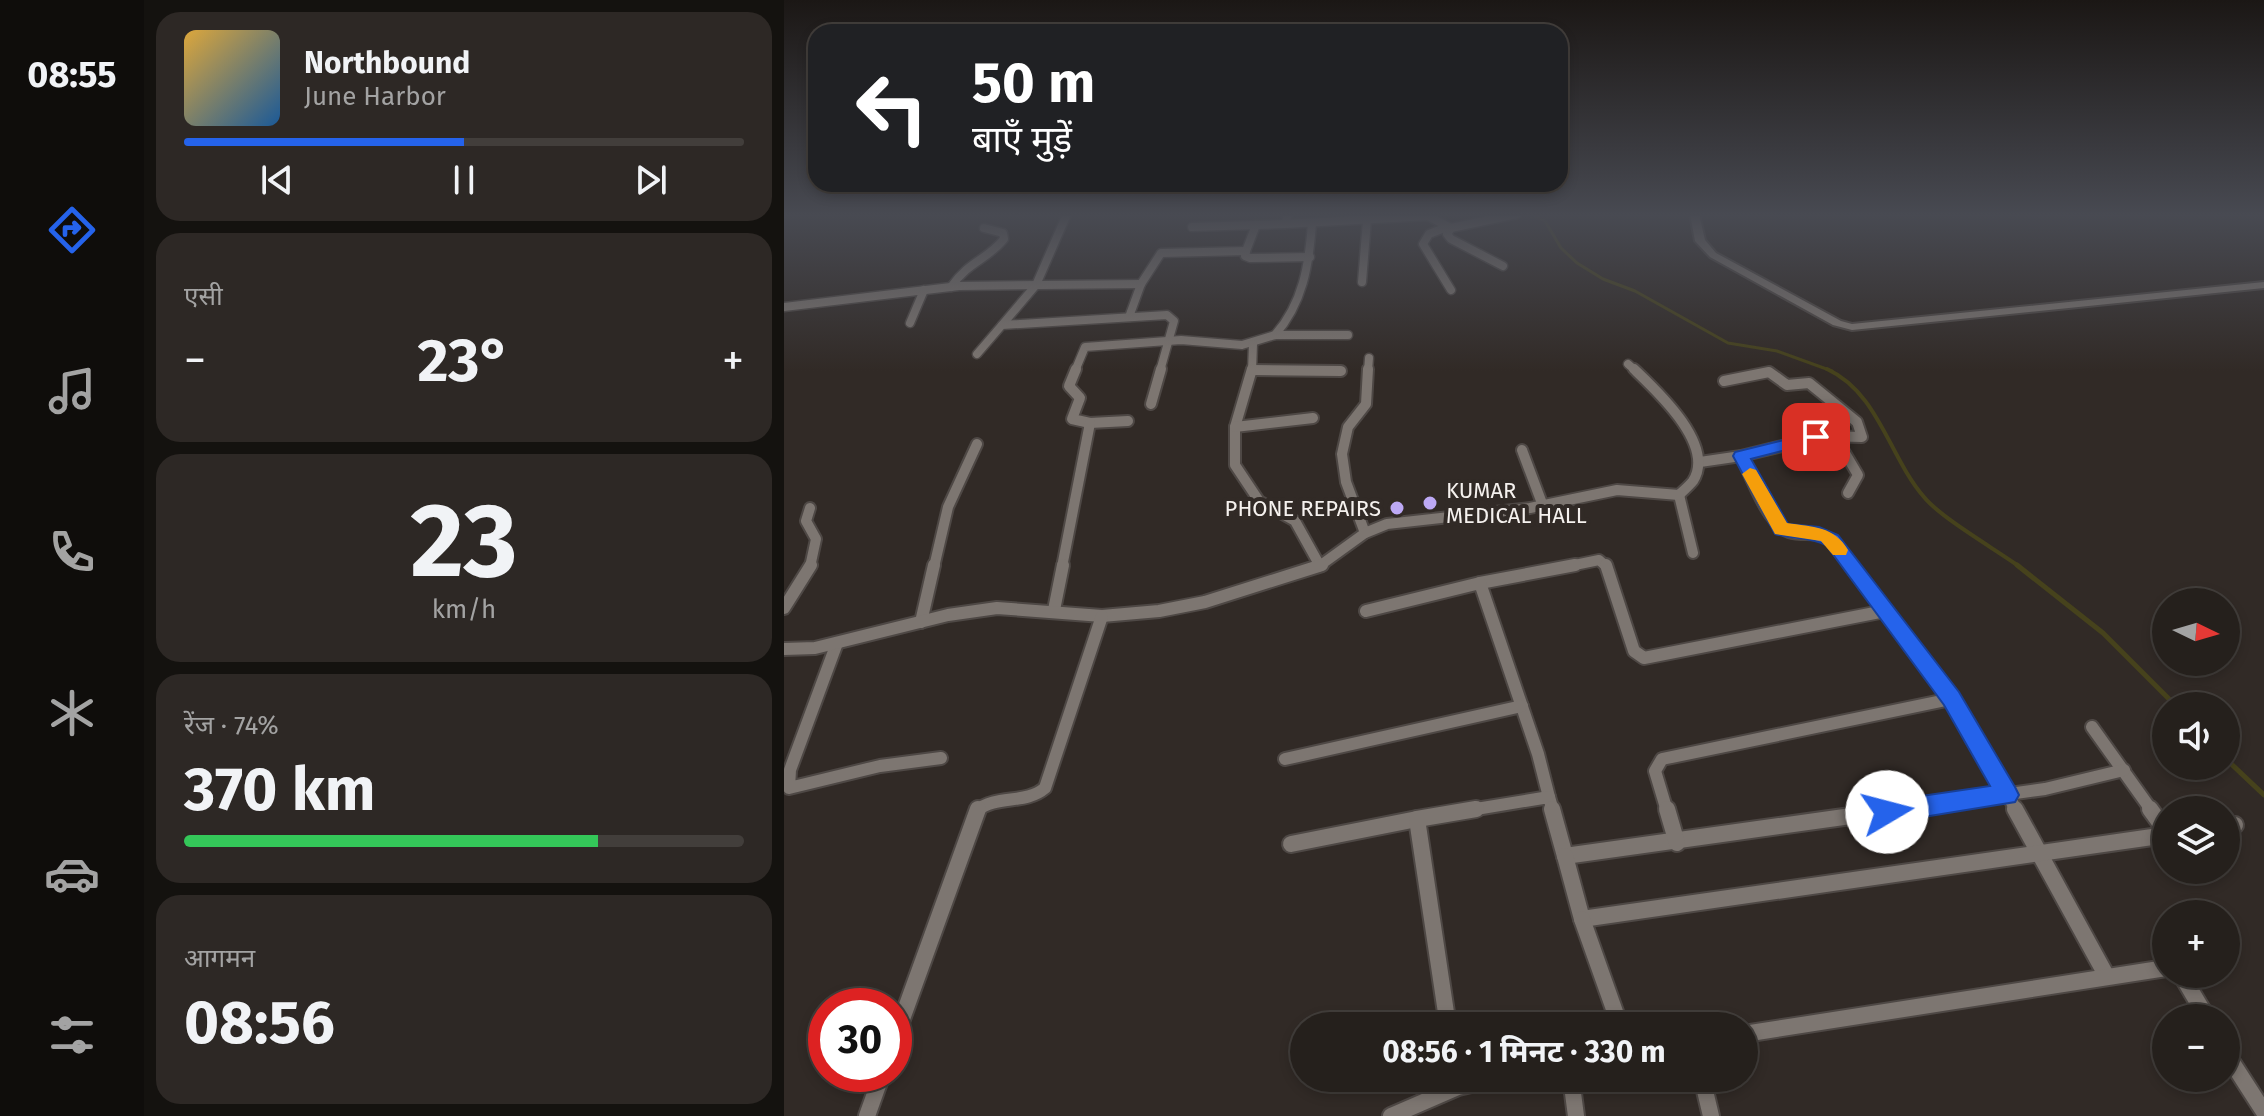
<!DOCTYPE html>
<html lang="hi">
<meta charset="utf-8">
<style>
:root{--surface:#25201c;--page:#2d2825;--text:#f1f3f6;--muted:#a3a3a3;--line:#423e3b;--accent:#2563eb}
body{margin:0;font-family:"Fira Sans","Noto Sans Devanagari",sans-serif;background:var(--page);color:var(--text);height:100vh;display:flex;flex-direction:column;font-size:30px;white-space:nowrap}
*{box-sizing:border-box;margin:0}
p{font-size:26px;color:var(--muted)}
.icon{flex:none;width:44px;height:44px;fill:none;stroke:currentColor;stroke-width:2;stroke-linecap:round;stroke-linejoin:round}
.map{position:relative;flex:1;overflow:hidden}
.drawer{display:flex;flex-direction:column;gap:12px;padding:12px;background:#14120f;width:640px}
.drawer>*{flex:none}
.hud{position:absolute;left:24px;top:24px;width:760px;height:168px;border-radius:24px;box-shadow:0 4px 12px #0003,0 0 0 2px var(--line);background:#202124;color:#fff;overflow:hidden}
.needle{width:52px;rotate:95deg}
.buttons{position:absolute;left:1368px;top:588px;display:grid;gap:16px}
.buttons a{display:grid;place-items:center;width:88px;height:88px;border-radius:50%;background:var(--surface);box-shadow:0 4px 12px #0003,0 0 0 2px var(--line);font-size:40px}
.speed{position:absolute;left:24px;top:988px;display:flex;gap:16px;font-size:40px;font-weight:700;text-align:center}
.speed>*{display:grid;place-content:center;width:104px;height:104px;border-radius:50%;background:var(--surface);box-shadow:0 4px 12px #0003,0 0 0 2px var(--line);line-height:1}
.speed .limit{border:12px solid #d22;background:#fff;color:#111}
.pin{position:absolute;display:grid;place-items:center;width:68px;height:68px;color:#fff;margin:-34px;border-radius:16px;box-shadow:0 4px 12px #0006}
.me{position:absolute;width:88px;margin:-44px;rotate:82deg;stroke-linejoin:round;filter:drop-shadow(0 0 6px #0008)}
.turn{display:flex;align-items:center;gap:28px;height:168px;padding:0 32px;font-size:36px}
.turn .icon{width:104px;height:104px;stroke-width:2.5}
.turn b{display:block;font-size:56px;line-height:68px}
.big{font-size:60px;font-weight:700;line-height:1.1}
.drawer .tile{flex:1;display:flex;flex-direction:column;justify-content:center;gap:12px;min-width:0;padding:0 28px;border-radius:24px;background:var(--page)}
.drawer .dial{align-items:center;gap:0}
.dial b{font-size:104px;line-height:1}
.song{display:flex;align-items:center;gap:24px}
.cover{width:96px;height:96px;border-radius:12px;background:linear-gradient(135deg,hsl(40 70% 55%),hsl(210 70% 35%))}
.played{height:8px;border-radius:4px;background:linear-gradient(90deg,var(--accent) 50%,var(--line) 50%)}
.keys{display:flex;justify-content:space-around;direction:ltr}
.heat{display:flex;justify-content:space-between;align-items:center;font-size:44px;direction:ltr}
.charge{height:12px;border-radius:6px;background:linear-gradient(90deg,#34c759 74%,var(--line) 0)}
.trip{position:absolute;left:506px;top:1012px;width:468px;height:80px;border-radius:40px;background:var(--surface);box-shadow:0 4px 12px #0003,0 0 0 2px var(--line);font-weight:700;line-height:80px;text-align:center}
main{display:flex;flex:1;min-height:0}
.menu{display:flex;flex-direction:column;width:144px;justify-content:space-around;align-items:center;background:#0f0d0b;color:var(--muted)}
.menu .icon{width:56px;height:56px}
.menu .on{color:var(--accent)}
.menu b{font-size:36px;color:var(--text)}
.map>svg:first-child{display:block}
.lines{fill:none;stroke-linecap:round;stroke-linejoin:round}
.stream-far2{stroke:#46421c;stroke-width:3}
.stream-far1{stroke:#46421c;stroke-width:4}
.stream{stroke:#46421c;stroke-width:5}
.minor-far3-casing{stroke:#4e4845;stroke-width:11}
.minor-far2-casing{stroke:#4e4845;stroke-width:14}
.minor-far1-casing{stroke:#4e4845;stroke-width:16}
.minor-casing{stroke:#4e4845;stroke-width:20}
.tertiary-casing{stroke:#4e4845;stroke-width:4}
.minor-far3{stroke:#7d7671;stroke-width:8}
.minor-far2{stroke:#7d7671;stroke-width:10}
.minor-far1{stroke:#7d7671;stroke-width:12}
.minor{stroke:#7d7671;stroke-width:16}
.tertiary{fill:#7d7671;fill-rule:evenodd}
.route{fill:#2563eb;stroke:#184099;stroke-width:2}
.slow{fill:#f59e0b}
.poi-dot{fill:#bda9f5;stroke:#312a26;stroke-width:3}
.labels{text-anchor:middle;stroke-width:8;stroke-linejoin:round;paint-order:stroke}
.poi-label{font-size:22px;fill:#f5f1ee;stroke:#312a26;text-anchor:start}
</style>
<main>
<nav class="menu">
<b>08:55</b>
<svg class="icon on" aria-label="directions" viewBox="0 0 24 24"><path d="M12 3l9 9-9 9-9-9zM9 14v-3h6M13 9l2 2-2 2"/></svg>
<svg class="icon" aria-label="music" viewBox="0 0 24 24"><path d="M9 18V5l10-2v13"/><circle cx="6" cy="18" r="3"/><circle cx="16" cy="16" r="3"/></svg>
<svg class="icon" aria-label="phone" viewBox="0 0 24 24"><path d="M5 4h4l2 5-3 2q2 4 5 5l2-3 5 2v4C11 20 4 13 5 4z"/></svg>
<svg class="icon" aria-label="climate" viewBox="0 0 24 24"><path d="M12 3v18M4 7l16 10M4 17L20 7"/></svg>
<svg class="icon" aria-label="car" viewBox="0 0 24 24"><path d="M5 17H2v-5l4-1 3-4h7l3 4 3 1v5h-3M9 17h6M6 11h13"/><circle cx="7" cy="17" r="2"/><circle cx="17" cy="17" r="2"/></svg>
<svg class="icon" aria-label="filters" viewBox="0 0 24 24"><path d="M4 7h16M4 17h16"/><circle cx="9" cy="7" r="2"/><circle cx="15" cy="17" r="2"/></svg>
</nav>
<section class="drawer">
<div class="tile">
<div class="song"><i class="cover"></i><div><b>Northbound</b><p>June Harbor</p></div></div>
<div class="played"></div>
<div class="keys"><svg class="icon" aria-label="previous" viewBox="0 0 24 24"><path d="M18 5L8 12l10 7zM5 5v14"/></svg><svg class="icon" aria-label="pause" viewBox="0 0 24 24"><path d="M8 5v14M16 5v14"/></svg><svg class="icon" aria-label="next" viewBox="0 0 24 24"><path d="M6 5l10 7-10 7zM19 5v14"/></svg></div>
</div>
<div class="tile"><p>एसी</p>
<div class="heat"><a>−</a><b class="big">23°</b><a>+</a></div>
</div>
<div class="tile dial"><b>23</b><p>km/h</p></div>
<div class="tile"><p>रेंज · 74%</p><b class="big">370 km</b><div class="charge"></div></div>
<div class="tile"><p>आगमन</p><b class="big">08:56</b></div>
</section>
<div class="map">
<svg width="1480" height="1116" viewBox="0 0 1480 1116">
<rect width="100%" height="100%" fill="#312a26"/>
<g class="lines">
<!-- stream-far2 -->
<path class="stream-far2" d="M748,214L761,221L777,248L793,263L819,279L851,291L944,343L993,351L1048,371"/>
<!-- stream-far1 -->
<path class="stream-far1" d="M1043,369C1095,393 1105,457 1140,497C1157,518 1211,549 1236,567"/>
<!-- stream -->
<g class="stream">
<path d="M1233,565L1319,633L1392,706"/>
<path d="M1442,759L1480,795"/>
</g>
<!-- minor-far3 casing -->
<g class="minor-far3-casing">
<g id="minor-far3">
<path d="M504,214L501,224L644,216"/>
<path d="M640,214L667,228L733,214"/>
<path d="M408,227L501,224"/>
<path d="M663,227L645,234L639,244L667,290"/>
<path d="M667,228L663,234L667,239L719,266"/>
<path d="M462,251L461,256L466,258L526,257"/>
<path d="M462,251L472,225"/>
<path d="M578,282L583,220"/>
<path d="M167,287C185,261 203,260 220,239L219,233L200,228"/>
<path d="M0,307L175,286L357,284"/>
<path d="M345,317L357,284L377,253L462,251"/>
<path d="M126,323L140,290"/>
<path d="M218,325L252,285L283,214"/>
<path d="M491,335C519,303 525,265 528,223"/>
<path d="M193,354L218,325L383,315L390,321L376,371"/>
<path d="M844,364L852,371"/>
<path d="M468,370L557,371"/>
<path d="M291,371L301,347L397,340L458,345L491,335H564"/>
<path d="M468,371L469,344"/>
<path d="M584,371L585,358"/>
</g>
</g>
<!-- minor-far2 casing -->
<g class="minor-far2-casing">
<g id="minor-far2">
<path d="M292,369L285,386L296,398L288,419L306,423L344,421"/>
<path d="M468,369L451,427V465L475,501L511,521L536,566"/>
<path d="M468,370L557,371"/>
<path d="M367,404L377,369"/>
<path d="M451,427L529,418"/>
<path d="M1051,436L1074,475L1064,493"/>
<path d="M738,450L759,506"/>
<path d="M957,456C966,475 984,525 1005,532C1017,536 1030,532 1043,537L1068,567"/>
<path d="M916,462L957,456L1039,436L1078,437L1073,422L1025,383L1003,385L985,372L940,381"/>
<path d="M895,495L909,553"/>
<path d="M581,533L562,482L558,454L564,427L582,404L584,369"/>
<path d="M26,567L32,539L22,521L26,508"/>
<path d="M150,567L164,507L193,444"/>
<path d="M278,567L306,423"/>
<path d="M534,567L581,533L603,524L746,508L833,490L895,495C899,491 905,486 909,481C932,445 873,391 850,369"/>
<path d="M781,567L815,560L823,567"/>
</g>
</g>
<!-- minor-far1 casing -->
<g class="minor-far1-casing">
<g id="minor-far1">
<path d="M822,565L850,651L860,658L1101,611"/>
<path d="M1066,565L1167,699L1233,811"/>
<path d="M696,583L791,565"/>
<path d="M0,608L27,565"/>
<path d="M270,610L279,565"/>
<path d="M582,611L696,583L754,754L765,797"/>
<path d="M137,622L150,565"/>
<path d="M53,643L6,770L5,788L96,766L157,758"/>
<path d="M0,649L31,648L164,615L213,608L318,616L375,611L421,602L538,565"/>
<path d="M1308,727L1368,811"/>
<path d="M501,759L738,706"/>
<path d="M192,811C213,794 241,805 261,788L318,616"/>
<path d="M680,811L765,797L769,811"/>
<path d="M883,811L871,771L878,759L1167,699"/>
<path d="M1103,811L1261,789L1340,770"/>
</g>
</g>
<!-- minor casing -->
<g class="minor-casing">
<g id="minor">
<path d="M768,809L781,856L1117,809"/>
<path d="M883,809L893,843"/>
<path d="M1231,809L1322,975"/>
<path d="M1366,809L1382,831"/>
<path d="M1442,826L1451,825"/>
<path d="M507,844L633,819"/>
<path d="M781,856L798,919L1382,835"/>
<path d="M798,919L836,1026"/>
<path d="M1397,974L1423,1018"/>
<path d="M664,1026L633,819L692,809"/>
<path d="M960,1034L1382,968"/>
<path d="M110,1041L194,809"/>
<path d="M1442,1053L1480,1112"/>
<path d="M787,1078L792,1116"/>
<path d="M918,1078L927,1116"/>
<path d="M83,1116L98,1074"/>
<path d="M607,1116L674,1087L713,1078"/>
</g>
</g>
<!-- tertiary casing -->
<g class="tertiary-casing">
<path id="tertiary" d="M906,214H915L921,240L932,253L1057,321L1068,324L1480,282V288L1068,330L1049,325L926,257L911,241Z"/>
</g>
<!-- minor-far3 -->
<use href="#minor-far3" class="minor-far3"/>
<!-- minor-far2 -->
<use href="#minor-far2" class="minor-far2"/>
<!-- minor-far1 -->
<use href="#minor-far1" class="minor-far1"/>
<!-- minor -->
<use href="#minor" class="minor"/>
<!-- tertiary -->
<use href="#tertiary" class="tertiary"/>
</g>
<!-- sky -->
<linearGradient id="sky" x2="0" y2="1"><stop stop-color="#1b1715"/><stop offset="0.58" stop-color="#484a52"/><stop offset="1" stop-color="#484a52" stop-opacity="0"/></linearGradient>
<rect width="1480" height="371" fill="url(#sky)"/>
<!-- route -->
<path class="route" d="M1032,432L1040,437L1037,441L967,459L1004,524L1035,527L1054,535L1175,692L1231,787L1235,795L1231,802L1103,823L1095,820L1092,812L1095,804L1103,801L1206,786L1160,705L1042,545C1027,537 1008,539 991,534L949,456L951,452Z"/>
<!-- slow -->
<path class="slow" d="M966,468L972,470L1003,523C1029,527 1050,526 1064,550L1062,555H1049L1037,541L991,534L958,474Z"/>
<!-- markers -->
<g class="poi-dot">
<circle cx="646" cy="503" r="8"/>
<circle cx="613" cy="508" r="8"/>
</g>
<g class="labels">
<!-- poi labels -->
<g class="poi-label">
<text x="662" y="498">KUMAR<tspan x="662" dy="25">MEDICAL HALL</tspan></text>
<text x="597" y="516" text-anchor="end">PHONE REPAIRS</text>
</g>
</g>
</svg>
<div class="buttons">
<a><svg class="needle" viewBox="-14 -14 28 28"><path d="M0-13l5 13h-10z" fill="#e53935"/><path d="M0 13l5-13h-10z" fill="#a3a3a3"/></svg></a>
<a><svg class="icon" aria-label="sound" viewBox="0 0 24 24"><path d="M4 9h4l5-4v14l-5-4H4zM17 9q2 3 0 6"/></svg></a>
<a><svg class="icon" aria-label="layers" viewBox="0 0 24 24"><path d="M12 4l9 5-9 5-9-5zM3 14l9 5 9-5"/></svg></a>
<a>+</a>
<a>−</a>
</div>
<div class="speed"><div class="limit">30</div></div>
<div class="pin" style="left:1032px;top:437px;background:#d93025"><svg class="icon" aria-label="arrive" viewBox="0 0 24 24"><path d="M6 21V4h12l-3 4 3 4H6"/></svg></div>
<svg class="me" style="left:1103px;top:812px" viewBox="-20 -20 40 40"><circle r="19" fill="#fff"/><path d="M0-13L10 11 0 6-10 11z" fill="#2563eb"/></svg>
<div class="trip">08:56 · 1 मिनट · 330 m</div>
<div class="hud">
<div class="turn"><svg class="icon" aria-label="left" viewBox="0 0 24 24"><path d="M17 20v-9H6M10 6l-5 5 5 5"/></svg><div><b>50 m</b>बाएँ मुड़ें</div></div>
</div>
</div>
</main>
